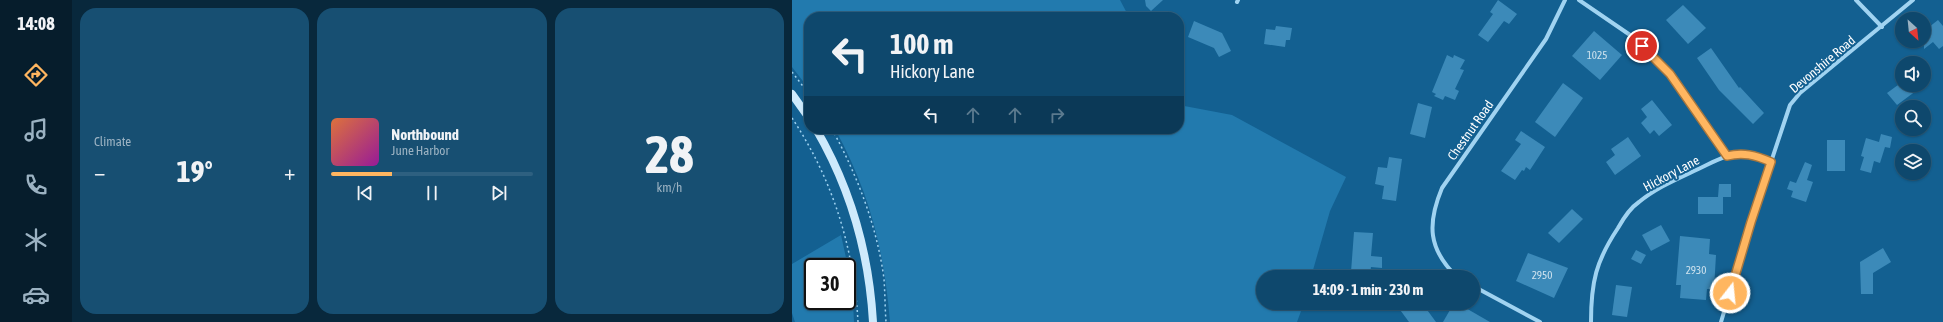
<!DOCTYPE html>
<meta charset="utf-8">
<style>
:root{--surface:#0e486d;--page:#174f72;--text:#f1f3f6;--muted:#9bb2c2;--line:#2e6080;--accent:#ffb660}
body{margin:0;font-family:"Asap Condensed",sans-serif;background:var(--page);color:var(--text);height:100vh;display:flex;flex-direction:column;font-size:15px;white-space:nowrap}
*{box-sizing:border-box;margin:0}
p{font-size:13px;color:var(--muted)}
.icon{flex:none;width:22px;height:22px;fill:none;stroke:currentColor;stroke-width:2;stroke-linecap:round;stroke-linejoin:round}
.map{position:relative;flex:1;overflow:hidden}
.details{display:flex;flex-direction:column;gap:8px;padding:8px;background:#08283c;width:720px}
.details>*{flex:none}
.banner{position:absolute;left:12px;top:12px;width:380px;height:122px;border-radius:16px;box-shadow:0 1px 3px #0004,0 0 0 1px var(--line);background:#0e486d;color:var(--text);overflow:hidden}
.needle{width:26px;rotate:153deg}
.fabs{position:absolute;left:1103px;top:12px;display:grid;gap:8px}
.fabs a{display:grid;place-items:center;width:36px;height:36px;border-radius:50%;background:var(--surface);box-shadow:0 1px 3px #0004,0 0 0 1px var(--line);font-size:20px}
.speed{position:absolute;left:12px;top:258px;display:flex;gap:8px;font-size:20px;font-weight:700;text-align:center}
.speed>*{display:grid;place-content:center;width:52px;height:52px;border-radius:50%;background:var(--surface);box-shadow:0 1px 3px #0004,0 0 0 1px var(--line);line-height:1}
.speed .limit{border:2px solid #111;border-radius:6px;background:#fff;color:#111}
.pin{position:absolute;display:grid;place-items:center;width:34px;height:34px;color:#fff;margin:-17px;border:2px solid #fff;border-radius:50%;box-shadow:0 1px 4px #0007}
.me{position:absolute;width:44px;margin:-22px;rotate:16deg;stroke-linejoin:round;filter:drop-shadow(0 0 3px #0008)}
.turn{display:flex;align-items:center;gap:14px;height:84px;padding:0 20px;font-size:18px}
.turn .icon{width:52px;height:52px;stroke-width:2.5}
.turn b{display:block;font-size:28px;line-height:34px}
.lanes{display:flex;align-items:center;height:38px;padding:0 20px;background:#0003;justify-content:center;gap:20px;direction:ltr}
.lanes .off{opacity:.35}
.big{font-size:30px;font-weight:700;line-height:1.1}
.details .tile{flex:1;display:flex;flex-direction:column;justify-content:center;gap:6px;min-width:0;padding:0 14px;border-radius:16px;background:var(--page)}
.details .dial{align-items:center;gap:0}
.dial b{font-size:52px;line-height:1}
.song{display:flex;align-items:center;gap:12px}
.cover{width:48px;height:48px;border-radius:6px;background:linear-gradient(135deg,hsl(20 70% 55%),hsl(300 70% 35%))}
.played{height:4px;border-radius:2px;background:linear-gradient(90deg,var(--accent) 30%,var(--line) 30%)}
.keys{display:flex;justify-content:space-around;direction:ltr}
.heat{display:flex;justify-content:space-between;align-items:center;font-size:22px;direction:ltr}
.details .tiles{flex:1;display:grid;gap:8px;grid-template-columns:repeat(3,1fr)}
.trip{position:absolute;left:464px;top:270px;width:224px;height:40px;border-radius:20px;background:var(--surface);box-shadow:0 1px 3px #0004,0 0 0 1px var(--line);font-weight:700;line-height:40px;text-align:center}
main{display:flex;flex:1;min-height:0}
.tabs{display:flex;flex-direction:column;width:72px;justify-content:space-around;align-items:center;background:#061d2c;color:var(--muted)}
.tabs .icon{width:28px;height:28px}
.tabs .selected{color:var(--accent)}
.tabs b{font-size:18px;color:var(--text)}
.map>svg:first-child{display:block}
.green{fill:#227aae;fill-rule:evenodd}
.building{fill:#3c8ab9}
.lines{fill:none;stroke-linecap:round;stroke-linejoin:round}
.path{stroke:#a0d3f1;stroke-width:1.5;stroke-dasharray:2 3;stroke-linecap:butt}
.minor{stroke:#a0d3f1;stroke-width:4}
.secondary{stroke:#ceeafc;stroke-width:8}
.route-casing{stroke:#a6763e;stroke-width:10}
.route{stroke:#ffb660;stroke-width:7}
.labels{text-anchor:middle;stroke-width:4;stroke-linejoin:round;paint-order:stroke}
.number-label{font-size:11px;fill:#cee2ee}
.street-label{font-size:13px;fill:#fff;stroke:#136091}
</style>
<main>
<nav class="tabs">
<b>14:08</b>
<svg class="icon selected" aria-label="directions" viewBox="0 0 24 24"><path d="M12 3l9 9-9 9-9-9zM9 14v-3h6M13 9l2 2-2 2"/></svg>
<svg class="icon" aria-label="music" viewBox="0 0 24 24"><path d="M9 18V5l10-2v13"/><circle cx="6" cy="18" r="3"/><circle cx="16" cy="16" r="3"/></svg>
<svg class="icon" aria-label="phone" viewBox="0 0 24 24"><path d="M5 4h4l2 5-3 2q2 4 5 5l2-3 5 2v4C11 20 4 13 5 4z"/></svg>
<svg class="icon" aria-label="climate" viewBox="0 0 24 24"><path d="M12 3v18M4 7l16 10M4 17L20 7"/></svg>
<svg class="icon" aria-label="car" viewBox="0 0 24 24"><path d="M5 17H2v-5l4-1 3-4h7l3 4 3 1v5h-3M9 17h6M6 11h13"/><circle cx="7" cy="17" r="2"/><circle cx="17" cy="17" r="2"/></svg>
</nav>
<section class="details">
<div class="tiles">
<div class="tile"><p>Climate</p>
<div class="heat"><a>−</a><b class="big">19°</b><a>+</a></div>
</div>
<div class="tile">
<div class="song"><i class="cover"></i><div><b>Northbound</b><p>June Harbor</p></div></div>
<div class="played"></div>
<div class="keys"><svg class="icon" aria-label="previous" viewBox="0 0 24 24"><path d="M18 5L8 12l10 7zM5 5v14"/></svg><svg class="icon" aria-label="pause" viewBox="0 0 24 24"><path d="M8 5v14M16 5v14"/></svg><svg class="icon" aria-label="next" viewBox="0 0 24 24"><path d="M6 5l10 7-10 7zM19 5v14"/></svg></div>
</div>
<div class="tile dial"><b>28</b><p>km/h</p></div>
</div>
</section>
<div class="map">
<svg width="1151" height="322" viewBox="0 0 1151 322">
<rect width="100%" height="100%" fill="#136091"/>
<!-- green -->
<g class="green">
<path d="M0,0H328L337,17H17V89L0,67Z"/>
<path d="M387,105L440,115L554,177L538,211L519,277H471V303H512L505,322H98C92,250 78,193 43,129H387Z"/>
<path d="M49,235L60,285L62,322H3L0,313V264ZM21,267H55V301H21Z"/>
</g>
<!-- building -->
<g class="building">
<path d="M353,0H371L359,11L354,6Z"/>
<path d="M706,0L725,14L717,24L712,21L696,42L686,35L701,14L698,12Z"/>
<path d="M891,5L914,28L896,44L874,20Z"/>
<path d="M1146,20L1151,26V46L1147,49L1141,42L1132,49V31Z"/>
<path d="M402,21L430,33L439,51L427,57L422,48L396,37Z"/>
<path d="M484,26L500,28L498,40H494L493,47L472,44L474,29L483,30Z"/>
<path d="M802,31L830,55L808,80L780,56Z"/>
<path d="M919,48L947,88L948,87L972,113L961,124L927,90L905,58Z"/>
<path d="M655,55L661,58L662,55L673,60L668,69L672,70L663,89L667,91L663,100L653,96L651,100L642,96L644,94L640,92Z"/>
<path d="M771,83L791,98L763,137L743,122Z"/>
<path d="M1106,85H1132L1105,105L1095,93Z"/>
<path d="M860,100L880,125L867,136L862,130L858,134L849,123L855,117L849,109Z"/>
<path d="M626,103L640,107L633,138L618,134Z"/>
<path d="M729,131L753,147L738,170L734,167L732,171L730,170L723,180L709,171L729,144L723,140Z"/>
<path d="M1089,134L1100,137L1098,148L1093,147L1088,163L1082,161L1079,173L1068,170L1072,157L1069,156L1074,138L1087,142Z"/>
<path d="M836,137L849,156L823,175L814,162L823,155L819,149Z"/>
<rect x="1035" y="140" width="18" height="31"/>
<path d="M597,157L610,159L604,201L590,199L592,186L583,184L586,167L595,168Z"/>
<path d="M1013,162L1020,165L1015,180L1021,182L1014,202L999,197L1001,191L995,189L998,181L1004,183Z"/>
<path d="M927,184H939V197H931V214H906V197H926Z"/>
<path d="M780,209L791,219L767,243L756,233Z"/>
<path d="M869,225L878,241L859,251L850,235Z"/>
<path d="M562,232L581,233L579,256L590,257V268L579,267L578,273L559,272Z"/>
<path d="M888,236L918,239L917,254L924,255L922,289H915L914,300L888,298L889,285H884Z"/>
<path d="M1091,248L1099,262L1081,273V294H1069L1068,262Z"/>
<path d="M844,250L854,255L849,264L839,259Z"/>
<path d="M736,253L776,268L762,298L724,281Z"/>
<path d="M824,285L840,287L835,317L820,315Z"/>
<path d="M603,303H630L644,322H617Z"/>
<path d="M662,303H665L698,322H651Z"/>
</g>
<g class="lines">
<!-- path -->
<g class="path">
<path d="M0,72L17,94"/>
<path d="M0,118C41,180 62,248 66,322"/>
<path d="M40,129C65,175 85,226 92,279C93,293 93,308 94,322"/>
</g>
<!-- minor -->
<g class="minor">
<path d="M787,0L841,37L878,74L935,156"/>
<path d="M1064,0L1090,27"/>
<path d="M445,2L446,0"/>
<path d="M665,277C636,249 635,224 650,188L754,39L773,0"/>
<path d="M681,286L748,322"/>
<path d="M799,322C799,282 804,261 826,228C831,219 838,208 847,202C864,188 883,180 902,171C935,156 943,146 979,162"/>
<path d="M929,322L959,222L998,105L1008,93L1121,0"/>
</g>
<!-- secondary -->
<g class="secondary">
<path d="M0,94L17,118"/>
<path d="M24,129C59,189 77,253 81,322"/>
</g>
</g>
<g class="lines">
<!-- route casing -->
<g class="route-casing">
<path id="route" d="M850,46L878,74L935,156C951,152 963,155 979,162L959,222L938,293"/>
</g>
<!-- route -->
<use href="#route" class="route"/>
</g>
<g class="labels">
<!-- number labels -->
<g class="number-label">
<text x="805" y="59">1025</text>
<text x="904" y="274">2930</text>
<text x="750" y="279">2950</text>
</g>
<!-- street labels -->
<g class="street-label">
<text transform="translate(1030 64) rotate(-40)" y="5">Devonshire Road</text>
<text transform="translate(678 130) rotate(-55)" y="5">Chestnut Road</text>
<text transform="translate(879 173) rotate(-28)" y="5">Hickory Lane</text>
</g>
</g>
</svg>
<div class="fabs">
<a><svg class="needle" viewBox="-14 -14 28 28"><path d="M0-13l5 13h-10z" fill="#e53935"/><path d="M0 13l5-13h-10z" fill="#9bb2c2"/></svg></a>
<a><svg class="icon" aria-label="sound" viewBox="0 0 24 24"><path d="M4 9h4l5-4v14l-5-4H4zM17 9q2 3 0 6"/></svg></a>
<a><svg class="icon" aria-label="search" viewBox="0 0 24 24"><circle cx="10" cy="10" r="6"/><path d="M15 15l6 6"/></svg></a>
<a><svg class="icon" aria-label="layers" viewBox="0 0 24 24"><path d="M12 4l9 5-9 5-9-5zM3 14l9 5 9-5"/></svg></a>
</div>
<div class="speed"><div class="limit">30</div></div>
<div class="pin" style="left:850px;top:46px;background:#d93025"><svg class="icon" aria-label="arrive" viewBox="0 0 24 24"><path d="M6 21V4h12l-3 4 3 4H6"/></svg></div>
<svg class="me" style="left:938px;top:293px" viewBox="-20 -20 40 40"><circle r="17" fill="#ffb660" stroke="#fff" stroke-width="3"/><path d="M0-11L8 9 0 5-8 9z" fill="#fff"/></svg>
<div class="trip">14:09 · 1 min · 230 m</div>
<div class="banner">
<div class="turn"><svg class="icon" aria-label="left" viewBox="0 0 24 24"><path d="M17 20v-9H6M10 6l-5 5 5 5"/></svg><div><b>100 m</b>Hickory Lane</div></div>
<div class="lanes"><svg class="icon" aria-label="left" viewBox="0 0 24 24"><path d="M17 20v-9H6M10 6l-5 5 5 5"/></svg><svg class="icon off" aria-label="ahead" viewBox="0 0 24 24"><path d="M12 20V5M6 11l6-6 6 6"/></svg><svg class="icon off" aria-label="ahead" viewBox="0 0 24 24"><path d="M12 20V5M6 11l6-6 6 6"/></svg><svg class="icon off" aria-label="right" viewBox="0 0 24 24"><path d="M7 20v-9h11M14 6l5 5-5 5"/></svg></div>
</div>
</div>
</main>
